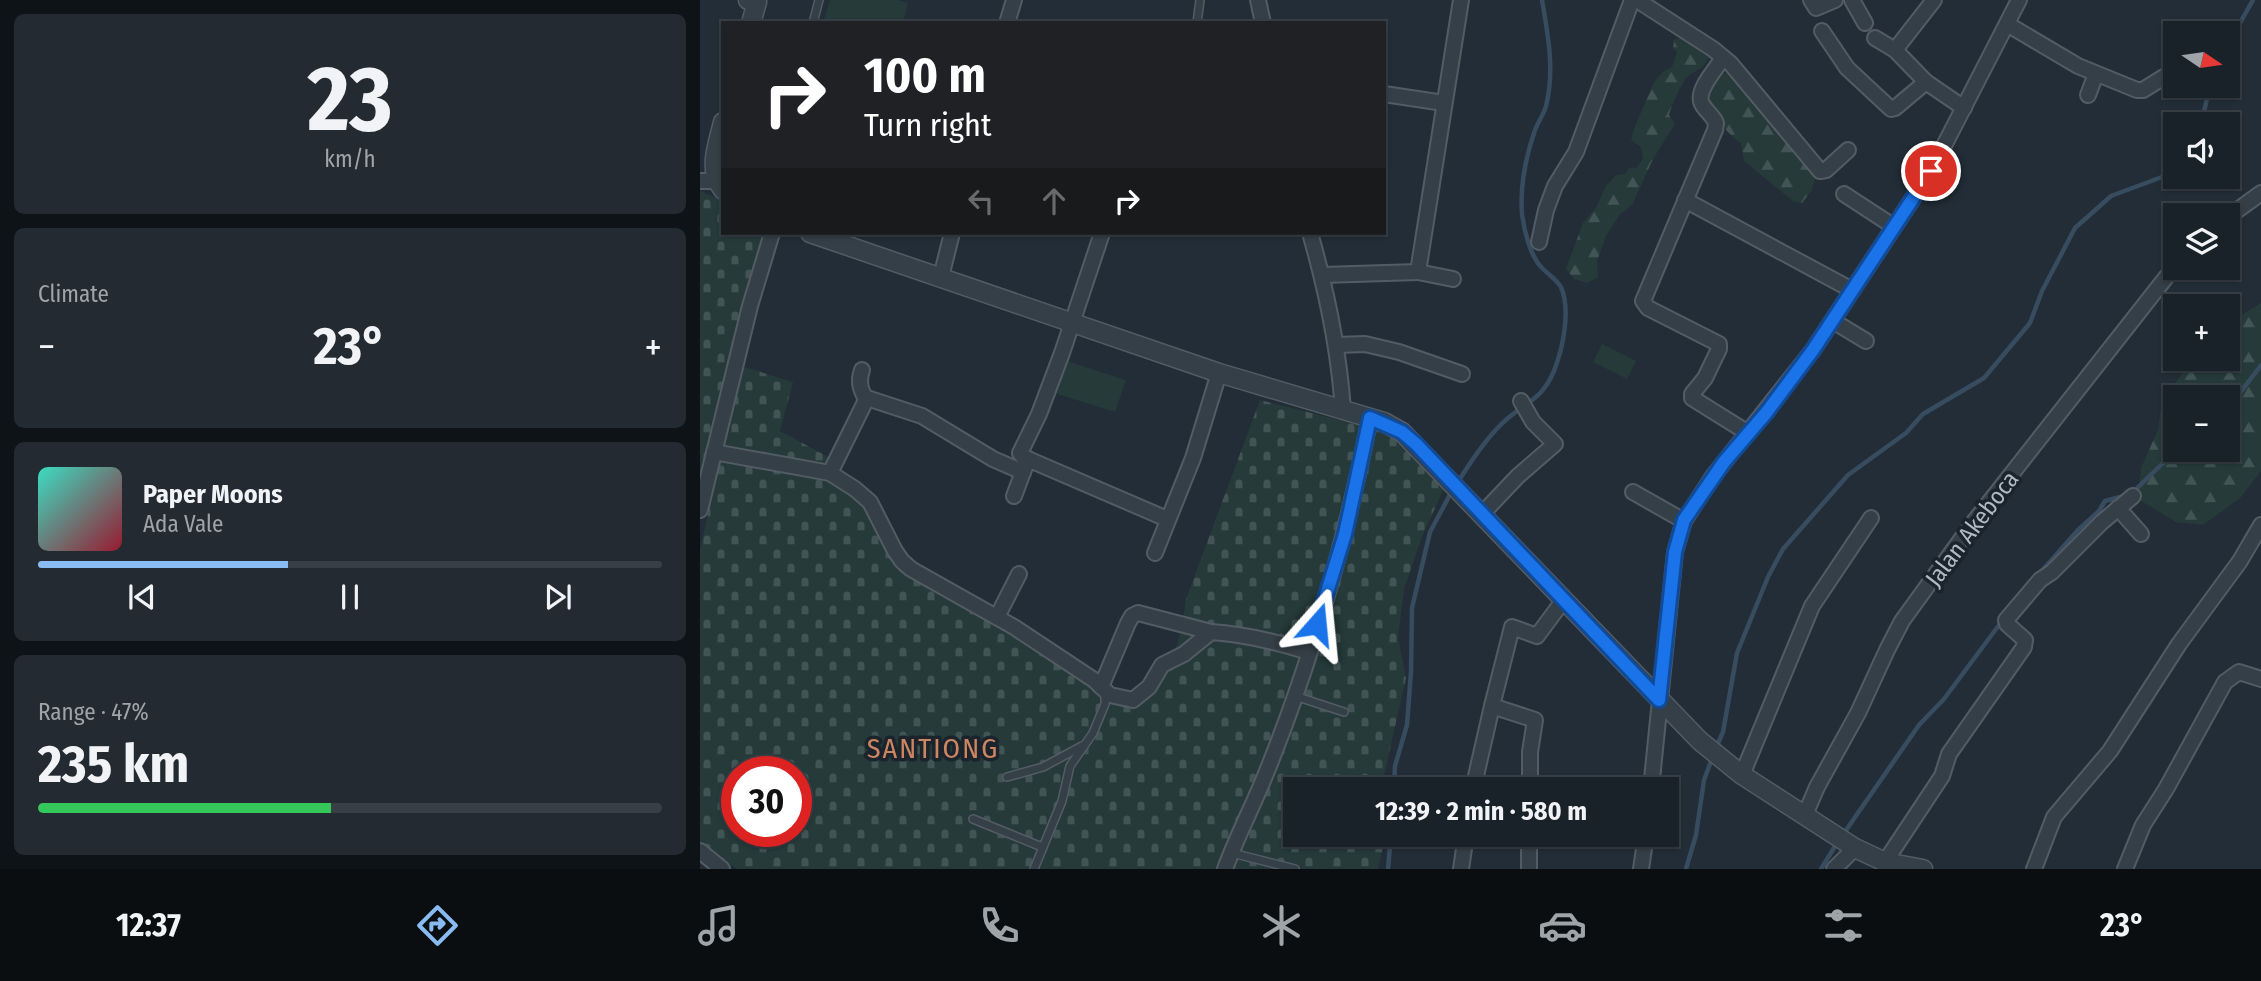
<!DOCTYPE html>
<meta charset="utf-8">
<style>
:root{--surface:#1a2229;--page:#232a31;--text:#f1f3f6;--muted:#9fa4a8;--line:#383f46;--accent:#88bbf1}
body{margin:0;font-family:"Fira Sans Condensed",sans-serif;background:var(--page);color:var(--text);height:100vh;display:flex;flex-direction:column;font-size:26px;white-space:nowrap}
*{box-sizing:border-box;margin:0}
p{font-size:23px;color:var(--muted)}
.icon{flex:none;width:38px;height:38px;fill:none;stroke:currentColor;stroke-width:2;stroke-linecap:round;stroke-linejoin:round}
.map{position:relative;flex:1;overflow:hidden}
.side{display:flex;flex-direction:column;gap:14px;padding:14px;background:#0e1317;width:700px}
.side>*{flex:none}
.top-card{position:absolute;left:21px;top:21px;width:665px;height:214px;border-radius:0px;box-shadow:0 2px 5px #0004,0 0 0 2px var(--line);background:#202124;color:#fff;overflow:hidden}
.needle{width:46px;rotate:103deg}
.fabs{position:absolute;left:1463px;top:21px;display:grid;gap:14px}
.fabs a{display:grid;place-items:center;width:77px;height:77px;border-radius:0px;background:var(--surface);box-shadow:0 2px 5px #0004,0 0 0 2px var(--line);font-size:35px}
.speed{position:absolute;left:21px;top:756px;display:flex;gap:14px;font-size:35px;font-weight:700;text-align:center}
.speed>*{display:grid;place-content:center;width:91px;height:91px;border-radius:50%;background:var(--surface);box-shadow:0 2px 5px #0004,0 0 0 2px var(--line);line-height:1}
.speed .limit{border:10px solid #d22;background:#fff;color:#111}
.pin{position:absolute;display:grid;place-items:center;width:60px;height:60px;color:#fff;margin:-30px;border:4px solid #fff;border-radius:50%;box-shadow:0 2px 7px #0007}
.me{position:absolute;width:77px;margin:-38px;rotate:18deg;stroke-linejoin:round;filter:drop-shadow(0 0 5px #0008)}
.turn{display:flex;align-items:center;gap:24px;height:147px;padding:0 28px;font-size:32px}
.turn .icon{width:91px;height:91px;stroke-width:2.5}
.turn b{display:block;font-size:49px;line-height:60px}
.lanes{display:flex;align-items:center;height:66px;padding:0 28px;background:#0003;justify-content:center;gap:35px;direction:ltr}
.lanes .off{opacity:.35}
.big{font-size:52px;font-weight:700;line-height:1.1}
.side .tile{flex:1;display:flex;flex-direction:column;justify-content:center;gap:10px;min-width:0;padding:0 24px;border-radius:10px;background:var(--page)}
.side .dial{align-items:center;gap:0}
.dial b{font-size:91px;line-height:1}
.song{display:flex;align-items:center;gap:21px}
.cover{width:84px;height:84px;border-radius:10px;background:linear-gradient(135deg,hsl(170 70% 55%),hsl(350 70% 35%))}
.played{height:7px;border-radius:4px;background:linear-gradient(90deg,var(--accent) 40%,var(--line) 40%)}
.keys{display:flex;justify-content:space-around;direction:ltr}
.heat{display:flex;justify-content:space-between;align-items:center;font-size:38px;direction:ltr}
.charge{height:10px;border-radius:5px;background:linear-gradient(90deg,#34c759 47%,var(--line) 0)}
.trip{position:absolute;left:583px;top:777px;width:396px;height:70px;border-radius:0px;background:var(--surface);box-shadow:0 2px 5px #0004,0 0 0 2px var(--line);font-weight:700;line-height:70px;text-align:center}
.dock{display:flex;height:112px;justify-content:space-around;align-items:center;background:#0a0e10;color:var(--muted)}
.dock .icon{width:49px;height:49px}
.dock .selected{color:var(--accent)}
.dock b{font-size:32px;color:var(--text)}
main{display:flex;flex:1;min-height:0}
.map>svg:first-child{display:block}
.forest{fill:url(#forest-firs);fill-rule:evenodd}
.cemetery{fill:url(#cemetery-stones);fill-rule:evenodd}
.garden{fill:#253a39}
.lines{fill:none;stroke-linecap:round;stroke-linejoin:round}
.stream{stroke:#384c5f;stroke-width:4.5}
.service-casing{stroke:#535c65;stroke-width:10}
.minor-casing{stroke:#535c65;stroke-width:18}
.tertiary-casing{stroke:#535c65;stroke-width:21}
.service{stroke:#353f47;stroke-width:7}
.minor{stroke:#353f47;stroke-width:14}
.tertiary{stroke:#353f47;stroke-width:18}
.route-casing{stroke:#114b97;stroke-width:18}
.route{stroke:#1a73e8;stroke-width:12}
.labels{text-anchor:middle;stroke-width:7;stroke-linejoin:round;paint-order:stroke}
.street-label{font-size:24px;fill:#b0b9c4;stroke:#1b242c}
.quarter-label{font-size:28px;letter-spacing:2px;fill:#cd8662;stroke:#1b242c}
</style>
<main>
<section class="side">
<div class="tile dial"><b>23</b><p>km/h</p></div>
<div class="tile"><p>Climate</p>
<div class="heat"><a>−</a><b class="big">23°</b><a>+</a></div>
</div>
<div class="tile">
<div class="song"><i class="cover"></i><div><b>Paper Moons</b><p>Ada Vale</p></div></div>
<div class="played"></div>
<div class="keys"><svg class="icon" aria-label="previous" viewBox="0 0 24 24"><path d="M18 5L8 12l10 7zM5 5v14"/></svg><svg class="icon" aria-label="pause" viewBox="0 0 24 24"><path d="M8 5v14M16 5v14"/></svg><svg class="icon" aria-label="next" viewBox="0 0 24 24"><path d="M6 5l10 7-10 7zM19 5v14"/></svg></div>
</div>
<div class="tile"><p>Range · 47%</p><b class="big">235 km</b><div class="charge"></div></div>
</section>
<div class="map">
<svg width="1561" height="869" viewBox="0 0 1561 869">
<defs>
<pattern id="forest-firs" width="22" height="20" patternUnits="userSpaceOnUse" patternTransform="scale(1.75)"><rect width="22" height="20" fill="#253a39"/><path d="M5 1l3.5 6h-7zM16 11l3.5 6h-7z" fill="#425454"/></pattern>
<pattern id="cemetery-stones" width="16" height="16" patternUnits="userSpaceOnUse" patternTransform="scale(1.75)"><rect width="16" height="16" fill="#253a39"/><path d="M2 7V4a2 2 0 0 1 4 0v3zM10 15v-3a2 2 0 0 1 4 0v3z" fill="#425454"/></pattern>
</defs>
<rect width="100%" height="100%" fill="#222d37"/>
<!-- forest -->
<g class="forest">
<path d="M982,37L996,45L1009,58C1000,73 997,68 987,77C982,82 971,107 969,115L975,124L953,159L932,205L920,214L906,236L897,261L898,277L887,283L874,279L866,269L883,223L896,208L906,186L916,175L925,174L929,168H936L943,159L941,147L931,140C934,128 938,119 943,108C952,90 952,76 972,67L977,52L973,49L974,40Z"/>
<path d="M1024,73H1038L1119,164L1112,190L1102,203L1093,201L1044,161L1041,143C1027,134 1007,111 1008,93C1009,87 1012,82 1014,77Z"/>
<path d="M1561,303V471L1540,498L1503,525L1476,522L1438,499L1441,468L1458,430L1462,400L1494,359H1528V323ZM1475,397H1528V450H1475Z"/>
</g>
<!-- cemetery -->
<g class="cemetery">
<path d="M0,191L23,201V233H60L62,235L37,323L0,475Z"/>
<path d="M41,366L93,382L80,431L134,460L128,478L165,502L191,557L227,587L294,622L403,696L391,730L370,762L363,793L330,869H37L0,843V550ZM37,772H96V831H37Z"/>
<path d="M560,400L678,430C707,443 724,465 744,488L722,537L704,589L698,637L706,678L681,789H595V835H686L678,869H337L368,794L376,764L396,736L409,700L431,704L474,654L482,628L486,599Z"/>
</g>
<!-- garden -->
<g class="garden">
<path d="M130,0H198L208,3L203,23H123Z"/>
<path d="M902,344L936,361L927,379L893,362Z"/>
<path d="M364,360L426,380L415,412L354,393Z"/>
</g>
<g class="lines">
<!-- stream -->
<g class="stream">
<path d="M1528,44L1553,0"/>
<path d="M1501,124L1510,86"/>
<path d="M1528,409L1561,365"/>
<path d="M758,482C771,461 788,435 807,419C828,401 842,399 854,371C863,348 871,310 861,287C857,280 848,274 842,268C830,256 824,230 822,214C820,187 826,156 835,130C838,122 844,114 846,106C855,71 848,35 842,0"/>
<path d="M1432,493L1462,464L1489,450"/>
<path d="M1340,573L1378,530L1399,511L1405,501L1424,496"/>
<path d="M1016,748L1023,732L1037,653L1068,577L1083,549L1148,475L1206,433L1223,414L1284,378L1330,323L1342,291L1375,228L1411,196L1462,177L1475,164"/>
<path d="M694,789L695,766L707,725L711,672L712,608L730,532L753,489"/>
<path d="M1142,836L1219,725L1244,699L1302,621"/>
<path d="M688,869L691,835"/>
<path d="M986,869L996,835L1004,780L1013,756"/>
<path d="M1121,869L1137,843"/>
</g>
<!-- service casing -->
<g class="service-casing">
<g id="service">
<path d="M113,23L119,0"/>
<path d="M497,23L500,0"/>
<path d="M595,696L644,712"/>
<path d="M307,777L343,767L382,746"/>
<path d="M273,819L342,847"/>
<path d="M532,853L595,869"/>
<path d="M334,869L362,801L370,766L393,733L405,704V692"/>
</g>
</g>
<!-- minor casing -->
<g class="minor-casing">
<g id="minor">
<path d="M558,0L563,23"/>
<path d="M937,0L1013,49L1031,64L1120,171L1126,170L1148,150"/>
<path d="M1111,0L1116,8L1135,0"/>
<path d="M1152,0L1165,23"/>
<path d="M307,23L314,0"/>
<path d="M1307,24L1378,66L1437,90H1443L1472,72"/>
<path d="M1122,31L1147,68L1191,109L1195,108L1226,82"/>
<path d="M1175,38L1195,50L1226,82L1264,108"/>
<path d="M1195,50L1234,0"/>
<path d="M1023,58C1016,69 995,91 1002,104C1006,111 1013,116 1016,123L1015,130L943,301L948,308L1019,344V349L1005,378L992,394V398L1048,433"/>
<path d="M684,94L744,103"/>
<path d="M1388,95L1396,74"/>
<path d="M0,181H16"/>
<path d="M1144,194L1193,226"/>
<path d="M985,200L1152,290"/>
<path d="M1528,217L1561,193"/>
<path d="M402,233L362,353L339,414L320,453L323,457L467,519"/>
<path d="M610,233C627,292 639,350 643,411"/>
<path d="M839,242L846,210L855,186L876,152L932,0"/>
<path d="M718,272L753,279"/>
<path d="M622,275L718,272L761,0"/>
<path d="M241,277L252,233"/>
<path d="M1133,321L1166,341"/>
<path d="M637,345L665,344L699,352L762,374"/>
<path d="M162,370C158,381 160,389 166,399"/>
<path d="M14,452L130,473L155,489L170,502L195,551L202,561L211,569L314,627L394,680L410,695L433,700L449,687L462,665L484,654L511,632C544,634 577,642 609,652"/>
<path d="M130,473L167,398L222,416L293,459L323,472L328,459"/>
<path d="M933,492L984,521"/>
<path d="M314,496L323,472"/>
<path d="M1418,508L1441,534"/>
<path d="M0,510L50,306L72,233"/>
<path d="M781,515L818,476L855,444L833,422L821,401"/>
<path d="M455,553L493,458L519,373"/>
<path d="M297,617L319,574"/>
<path d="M401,687L428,623L432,616L438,613L511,632"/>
<path d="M1042,775L1112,606L1171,518"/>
<path d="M773,789L792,706"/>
<path d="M830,789V752L835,720L792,706L812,627L837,636L863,601"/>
<path d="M951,789L975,552L984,521L1014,475L1113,350L1231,171L1319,0"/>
<path d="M1105,815L1117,787L1158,713L1187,650L1202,621L1273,523L1475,266"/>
<path d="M0,851L22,869"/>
<path d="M1185,862L1242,776L1249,754L1324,647L1325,640L1307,624L1306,620L1340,580L1352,572L1402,522L1433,496"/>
<path d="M525,869C537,836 554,804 567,771C613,657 646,538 670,418"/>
<path d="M761,869L766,835"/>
<path d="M829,869V835"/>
<path d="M941,869L946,835"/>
<path d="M1134,869L1155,848"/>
<path d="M1334,869L1354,817L1410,751L1479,644L1540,561L1561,525"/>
<path d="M1425,869L1443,825L1466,789L1525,682L1539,672L1561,679"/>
</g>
</g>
<!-- tertiary casing -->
<g class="tertiary-casing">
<g id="tertiary">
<path d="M48,0L57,2L51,23"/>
<path d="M23,122C18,144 7,170 23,190"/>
<path d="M110,233L519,373L684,422L702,432L1000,741L1042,775L1155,848L1185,862L1223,869"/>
</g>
</g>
<!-- service -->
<use href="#service" class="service"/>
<!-- minor -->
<use href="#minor" class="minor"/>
<!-- tertiary -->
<use href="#tertiary" class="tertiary"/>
</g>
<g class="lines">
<!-- route casing -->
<g class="route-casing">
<path id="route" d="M617,624L645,534L670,418L702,432L716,444L959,700L975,552L984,520L1024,462L1066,413L1113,350L1231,171"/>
</g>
<!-- route -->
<use href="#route" class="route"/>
</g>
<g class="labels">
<!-- street labels -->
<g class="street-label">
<text transform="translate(1272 529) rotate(-53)" y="8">Jalan Akeboca</text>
</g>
<!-- quarter labels -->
<g class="quarter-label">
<text x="233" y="758">SANTIONG</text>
</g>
</g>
</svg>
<div class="fabs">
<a><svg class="needle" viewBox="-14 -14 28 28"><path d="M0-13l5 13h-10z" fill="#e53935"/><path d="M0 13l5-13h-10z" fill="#9fa4a8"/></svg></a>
<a><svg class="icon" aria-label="sound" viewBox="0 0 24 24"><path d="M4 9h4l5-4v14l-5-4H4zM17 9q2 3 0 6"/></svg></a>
<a><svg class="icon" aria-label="layers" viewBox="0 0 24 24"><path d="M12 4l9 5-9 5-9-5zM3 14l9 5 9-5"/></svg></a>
<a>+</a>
<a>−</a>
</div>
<div class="speed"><div class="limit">30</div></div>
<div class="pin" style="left:1231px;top:171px;background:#d93025"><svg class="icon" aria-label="arrive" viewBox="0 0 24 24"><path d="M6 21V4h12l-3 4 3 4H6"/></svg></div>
<svg class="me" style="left:617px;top:624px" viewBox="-20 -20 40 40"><path d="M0-17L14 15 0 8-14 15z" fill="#1a73e8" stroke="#fff" stroke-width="4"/></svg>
<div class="trip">12:39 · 2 min · 580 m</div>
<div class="top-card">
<div class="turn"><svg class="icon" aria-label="right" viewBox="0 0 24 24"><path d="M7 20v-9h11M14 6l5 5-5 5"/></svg><div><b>100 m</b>Turn right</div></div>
<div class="lanes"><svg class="icon off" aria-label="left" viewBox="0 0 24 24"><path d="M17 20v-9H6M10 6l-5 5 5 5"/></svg><svg class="icon off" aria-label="ahead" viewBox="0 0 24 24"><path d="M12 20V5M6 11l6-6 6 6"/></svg><svg class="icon" aria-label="right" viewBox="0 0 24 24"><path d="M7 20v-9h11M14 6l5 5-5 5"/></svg></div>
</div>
</div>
</main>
<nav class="dock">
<b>12:37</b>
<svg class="icon selected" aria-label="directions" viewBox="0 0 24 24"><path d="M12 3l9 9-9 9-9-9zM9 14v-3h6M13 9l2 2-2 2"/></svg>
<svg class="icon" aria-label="music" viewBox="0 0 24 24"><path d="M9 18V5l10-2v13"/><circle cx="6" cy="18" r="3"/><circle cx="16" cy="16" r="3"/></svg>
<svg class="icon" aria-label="phone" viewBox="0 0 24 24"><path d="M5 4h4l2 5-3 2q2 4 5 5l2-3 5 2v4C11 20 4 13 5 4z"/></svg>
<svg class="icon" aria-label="climate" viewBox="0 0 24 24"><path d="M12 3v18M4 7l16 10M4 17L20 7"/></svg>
<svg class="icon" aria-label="car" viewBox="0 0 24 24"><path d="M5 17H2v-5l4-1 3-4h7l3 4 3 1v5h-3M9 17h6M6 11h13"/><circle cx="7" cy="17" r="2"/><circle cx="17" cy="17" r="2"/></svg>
<svg class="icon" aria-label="filters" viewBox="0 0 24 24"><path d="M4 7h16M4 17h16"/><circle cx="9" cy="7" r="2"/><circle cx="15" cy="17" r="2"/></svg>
<b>23°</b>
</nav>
